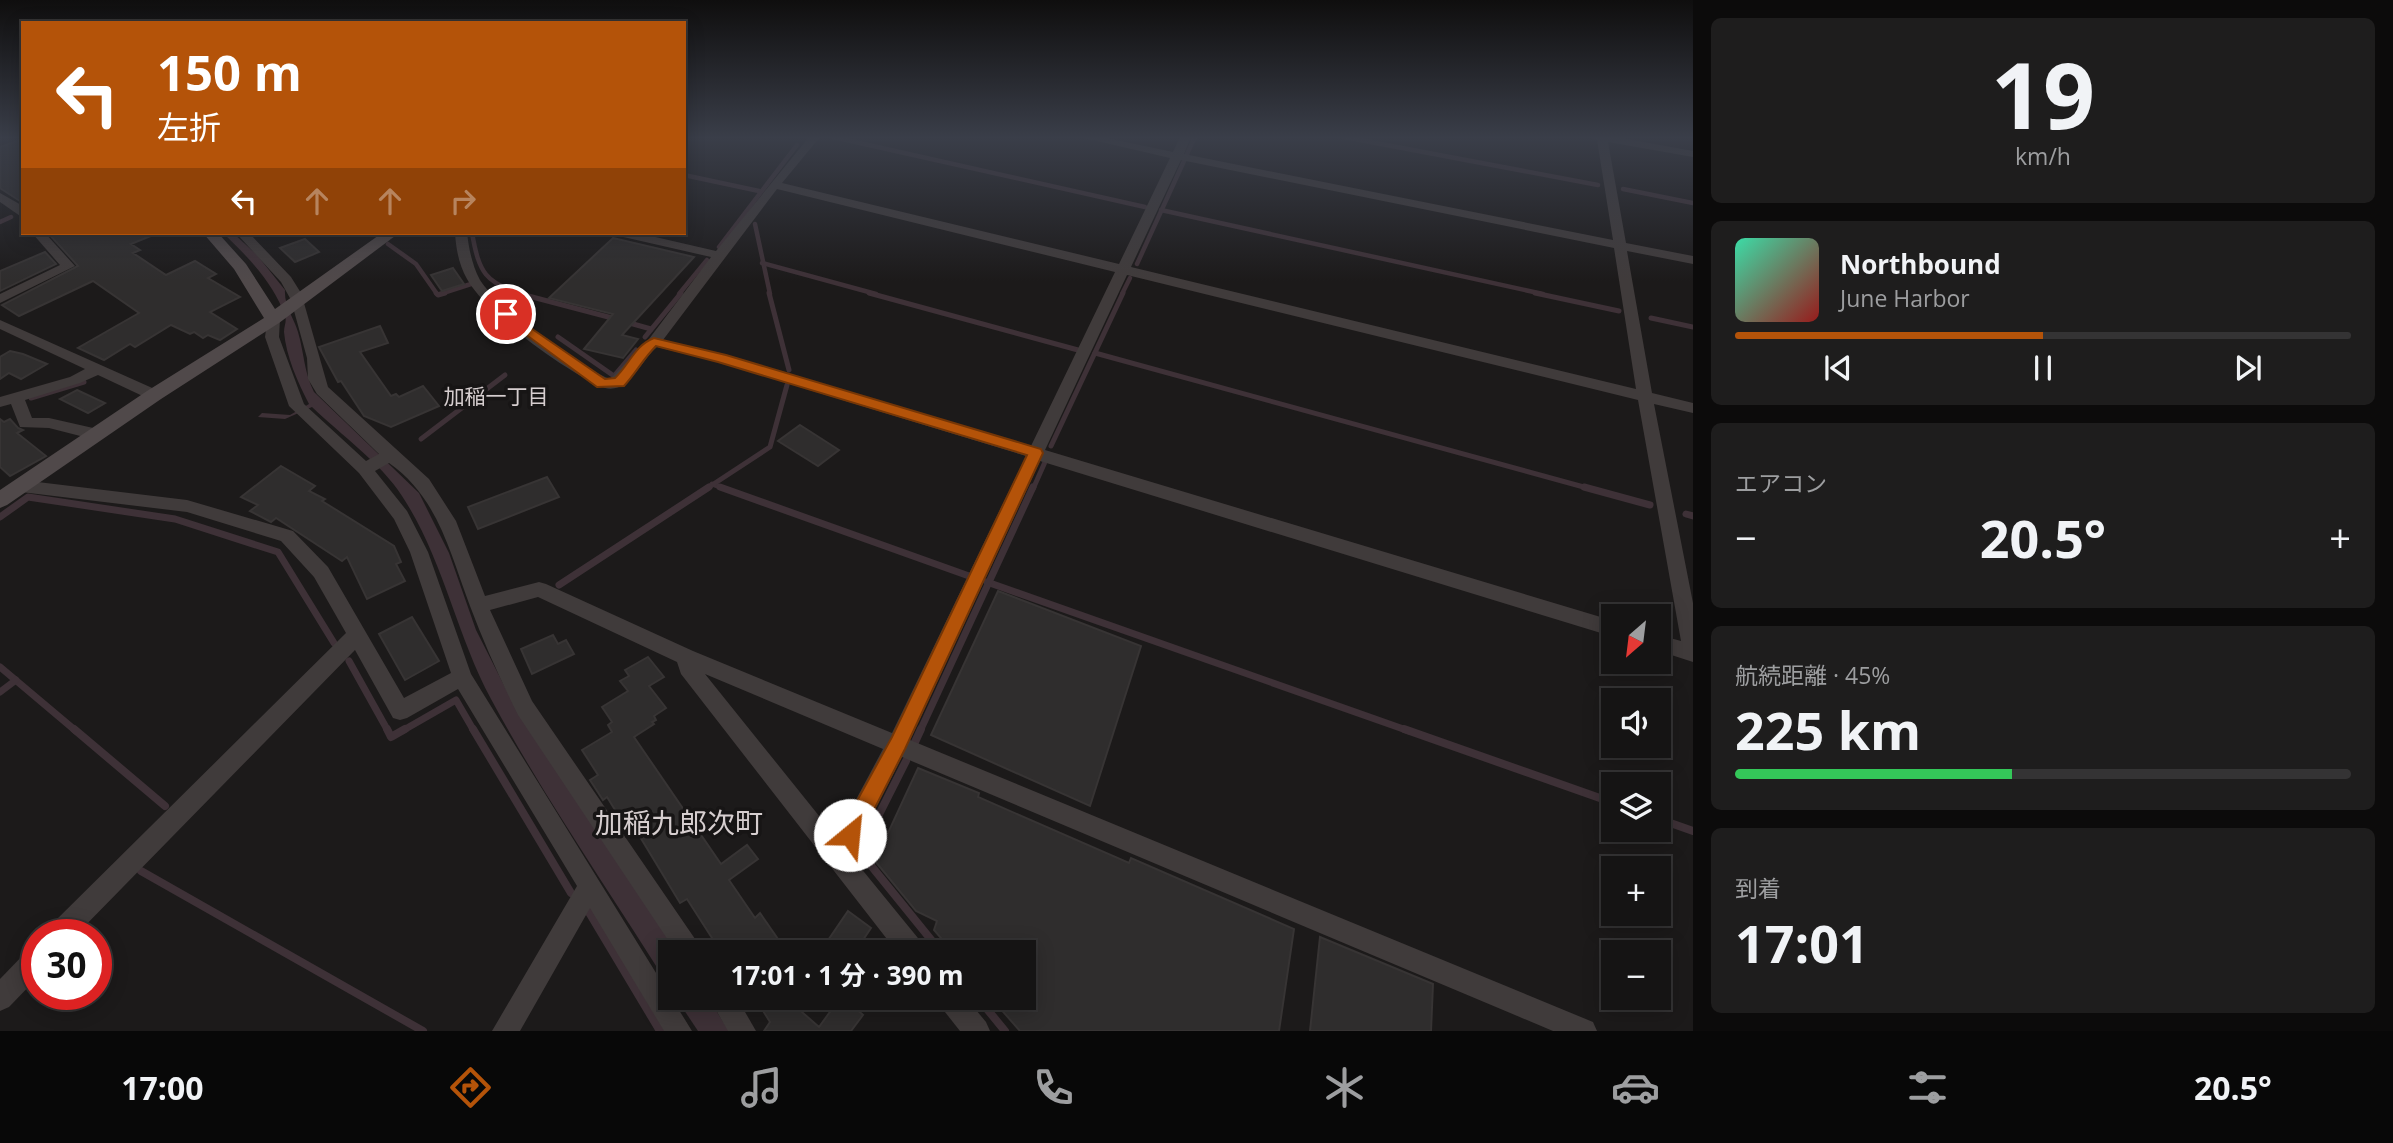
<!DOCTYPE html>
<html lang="ja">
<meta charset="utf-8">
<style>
:root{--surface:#151414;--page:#1e1d1d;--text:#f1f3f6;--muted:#9d9ea0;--line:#343334;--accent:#b45309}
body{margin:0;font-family:"Open Sans","Noto Sans JP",sans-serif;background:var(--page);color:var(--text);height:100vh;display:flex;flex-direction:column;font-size:26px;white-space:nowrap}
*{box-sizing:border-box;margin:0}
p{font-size:23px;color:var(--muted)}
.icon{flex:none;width:38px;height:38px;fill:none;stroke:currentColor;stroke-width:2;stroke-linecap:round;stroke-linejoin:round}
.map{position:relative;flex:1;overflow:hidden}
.sheet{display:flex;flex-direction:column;gap:18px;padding:18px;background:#0c0b0b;width:700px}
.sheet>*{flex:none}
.guide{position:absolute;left:21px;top:21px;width:665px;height:214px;border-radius:0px;box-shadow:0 4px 18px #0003,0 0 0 2px var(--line);background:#b45309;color:#fff;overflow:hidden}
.needle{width:46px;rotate:208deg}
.fabs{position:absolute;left:1601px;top:604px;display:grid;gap:14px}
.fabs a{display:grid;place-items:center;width:70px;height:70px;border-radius:0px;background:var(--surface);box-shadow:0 4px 18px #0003,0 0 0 2px var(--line);font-size:35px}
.speed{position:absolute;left:21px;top:919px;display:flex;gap:14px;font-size:35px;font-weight:700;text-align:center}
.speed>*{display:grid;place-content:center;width:91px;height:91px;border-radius:50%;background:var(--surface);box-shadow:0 4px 18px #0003,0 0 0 2px var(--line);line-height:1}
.speed .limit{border:10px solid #d22;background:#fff;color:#111}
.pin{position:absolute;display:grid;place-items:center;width:60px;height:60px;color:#fff;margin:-30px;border:4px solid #fff;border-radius:50%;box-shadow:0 2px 7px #0007}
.me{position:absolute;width:77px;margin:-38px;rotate:28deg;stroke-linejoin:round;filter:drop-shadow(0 0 5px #0008)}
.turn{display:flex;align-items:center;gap:24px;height:147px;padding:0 21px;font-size:32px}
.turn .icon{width:91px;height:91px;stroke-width:2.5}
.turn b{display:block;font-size:49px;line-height:60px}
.lanes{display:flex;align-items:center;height:66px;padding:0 21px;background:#0003;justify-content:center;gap:35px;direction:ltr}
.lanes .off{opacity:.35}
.big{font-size:52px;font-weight:700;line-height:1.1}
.sheet .card{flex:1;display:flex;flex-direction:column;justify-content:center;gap:10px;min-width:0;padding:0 24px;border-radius:10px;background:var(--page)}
.sheet .dial{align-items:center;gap:0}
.dial b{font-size:91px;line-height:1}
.song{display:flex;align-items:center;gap:21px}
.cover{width:84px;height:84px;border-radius:10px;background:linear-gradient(135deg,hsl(160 70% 55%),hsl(0 70% 35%))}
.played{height:7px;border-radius:4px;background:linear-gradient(90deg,var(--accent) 50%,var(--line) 50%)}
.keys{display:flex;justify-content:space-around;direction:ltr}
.heat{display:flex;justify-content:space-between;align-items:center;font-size:38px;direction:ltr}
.charge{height:10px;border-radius:5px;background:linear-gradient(90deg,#34c759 45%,var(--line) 0)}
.trip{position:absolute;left:658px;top:940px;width:378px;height:70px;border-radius:0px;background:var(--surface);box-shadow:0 4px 18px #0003,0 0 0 2px var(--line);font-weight:700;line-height:70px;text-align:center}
.menu{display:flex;height:112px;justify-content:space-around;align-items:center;background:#080808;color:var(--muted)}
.menu .icon{width:49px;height:49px}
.menu .active{color:var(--accent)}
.menu b{font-size:32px;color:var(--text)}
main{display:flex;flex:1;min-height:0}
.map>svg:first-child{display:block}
.water{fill:#3e3137}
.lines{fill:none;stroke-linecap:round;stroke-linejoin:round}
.stream-far3{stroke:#3e3137;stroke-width:4.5}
.stream-far2{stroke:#3e3137;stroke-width:5}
.stream-far1{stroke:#3e3137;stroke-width:7}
.stream{stroke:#3e3137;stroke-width:8}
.building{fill:#2f2d2d;stroke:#373434;stroke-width:2}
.street{fill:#403b3b;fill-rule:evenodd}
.secondary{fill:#50494a;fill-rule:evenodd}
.route{fill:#b45309;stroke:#753606;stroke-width:2}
.labels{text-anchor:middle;stroke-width:7;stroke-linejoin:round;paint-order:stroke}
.neighbourhood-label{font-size:21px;fill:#d6cecf;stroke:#171515}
.near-quarter-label{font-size:28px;fill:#d6cecf;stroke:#171515}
</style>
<main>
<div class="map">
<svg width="1693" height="1031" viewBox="0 0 1693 1031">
<rect width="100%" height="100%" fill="#1c1a1a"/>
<!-- water -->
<g class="water">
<path d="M223,233H233L257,255L285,290C284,306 294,318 298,332C304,352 304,373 314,392L419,493L449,553L476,630L508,693L677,952H670V988C610,892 545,799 491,699C456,634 443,558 402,496C381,463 341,435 312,407L285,419L258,417L262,413L290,415L309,404C298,383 286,356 284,332C284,326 287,321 285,316C274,283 247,256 223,233Z"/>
<path d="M676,998H708L729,1031H698Z"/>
</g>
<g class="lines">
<!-- stream-far3 -->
<g class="stream-far3">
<path d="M833,137L1145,207"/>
<path d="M1344,137L1598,185"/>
<path d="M1187,154L1195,137"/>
<path d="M684,175L759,191"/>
<path d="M1623,189L1693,203"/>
<path d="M1161,210L1543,294"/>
<path d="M0,222L11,217"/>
<path d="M755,224L770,294"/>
<path d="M374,233L377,235"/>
<path d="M472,233C479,272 485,284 524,294"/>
<path d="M388,244L416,264L437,294"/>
<path d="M719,247L797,145"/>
<path d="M762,263L876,294"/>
<path d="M1137,264L1184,161"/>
<path d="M440,294L471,284"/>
<path d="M679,294L707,260"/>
<path d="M1122,294L1130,278"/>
</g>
<!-- stream-far2 -->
<g class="stream-far2">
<path d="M436,293L438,295L445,293"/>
<path d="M517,293L616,319"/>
<path d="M769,293L789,370"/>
<path d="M869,293L1078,350"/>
<path d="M1535,293L1619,311"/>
<path d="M1651,318L1693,327"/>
<path d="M626,322L651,329"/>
<path d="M558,337L614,376L636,350"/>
<path d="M645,337L681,293"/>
<path d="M1095,353L1591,489"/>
<path d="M31,398L84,382"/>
<path d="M421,439L505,375"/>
<path d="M1051,446L1123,293"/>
<path d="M712,484L725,489"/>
<path d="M706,489L770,447L787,385"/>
<path d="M1033,489L1045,462"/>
</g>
<!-- stream-far1 -->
<g class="stream-far1">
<path d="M720,487L969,576"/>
<path d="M1584,487L1650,505"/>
<path d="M1686,514L1693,516"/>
<path d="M0,517L28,497L175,519L278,552L334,643"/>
<path d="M987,582L1409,731"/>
<path d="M559,585L709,487"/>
<path d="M349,661L388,731"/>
<path d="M0,667L76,731"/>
<path d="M0,692L16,680"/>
<path d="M402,731L456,700L474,731"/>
<path d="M920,731L1033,487"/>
</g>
<!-- stream -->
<g class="stream">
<path d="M74,729L165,806"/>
<path d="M387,729L391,737L405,729"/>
<path d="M473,729L571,893"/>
<path d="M1404,729L1614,803"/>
<path d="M915,742L921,729"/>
<path d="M906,761L860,852L941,952"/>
<path d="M1659,819L1693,831"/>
<path d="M141,871L423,1031"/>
<path d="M587,909L660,1031"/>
<path d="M978,998L1005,1031"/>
</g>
</g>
<!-- building -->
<g class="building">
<path d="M23,139V203L0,188V147Z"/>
<path d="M48,233H158L131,244L140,250L133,253L166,275L195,261L216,274L208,278L240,297L210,312L237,329L220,340L208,335L203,338L194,332L190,334L171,325L135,347L130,344L104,360L78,348L139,313L93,281L19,316L2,305L78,266Z"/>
<path d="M613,238L694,257L622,335L638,339L623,358L584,349L613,314L549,298Z"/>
<path d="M305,239L319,252L295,262L280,248Z"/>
<path d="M45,252L56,264L0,291V271Z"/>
<path d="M453,268L464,284L442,291L431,275Z"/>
<path d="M380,326L388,343L360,352L391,396L396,394L399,397L423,386L439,406L391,427L364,416L341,381L338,382L319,347Z"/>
<path d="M10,351L23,354L47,364L21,379L9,373L0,379V357Z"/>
<path d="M77,390L105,403L88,413L60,399Z"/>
<path d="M0,419L4,422L10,419L18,428L23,430L17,433L46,456L10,476L0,467Z"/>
<path d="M800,425L839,450L818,466L778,441Z"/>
<path d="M281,466L315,486L309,491L325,499L322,501L394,546L401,562L396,564L405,581L367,599L347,557L342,561L276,518L271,522L250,511L258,505L241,497Z"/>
<path d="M547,477L559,497L478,529L468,507Z"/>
<path d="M998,591L1141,646L1090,806L931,735Z"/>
<path d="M412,617L439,661L405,680L379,634Z"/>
<path d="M553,635L558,644L566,640L574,654L532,674L521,649Z"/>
<path d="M648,657L664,677L649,686L666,708L654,716L656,720L652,722L654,724L634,737L721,864L747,845L758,859L729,880L755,918L760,913L787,952H721L687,899L680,903L628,817L622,821L607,797L603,800L590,780L598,775L582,750L612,732L608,725L612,722L602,707L628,691L620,681L629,676L625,670Z"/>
<path d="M918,768L979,793L978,797L1129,863L1131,858L1294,929L1279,1031H1020L991,998H1024V952H953L934,930L937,921L916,911L875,861Z"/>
<path d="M848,911L871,928L855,952H820Z"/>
<path d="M1320,937L1433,984L1431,1031H1310Z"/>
<path d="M755,998H786L819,1027L840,998H844L863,1015L851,1031H764L770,1022Z"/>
</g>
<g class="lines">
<!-- street -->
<g class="street">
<path d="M809,137H820L782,183L1119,264L1170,158L1080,137H1102L1173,152L1180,137H1191L1184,154L1613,240L1597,140L1592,137H1616L1693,151V157L1608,142L1626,243L1693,256V264L1627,251L1652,393L1693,403V413L1654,404L1693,603V662L1659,651V635L1681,641L1638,400L1127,275L1045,450L1614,621V637L1040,461L910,740L1593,1022L1597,1031H1553L902,757L851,856L922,943L926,952H897L681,674L677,662L538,597L490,610L532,701L704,952H676L518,715C500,679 484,643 470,606C450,553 438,497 389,463L375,471L407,511L428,552L471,674L692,1031H664L590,908L520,1031H492L577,886L458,689L407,718L400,720L393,718L355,650L77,934H48L51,925L346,633L314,577L281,541L187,512L21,492L13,486L15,482L21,480L187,500L293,531L328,567L404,698L451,673L410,552L394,519L359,473L289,406L265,337L268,316L273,315L280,319L279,337L304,404L366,461L379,454L317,394L308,379L307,358L291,300L281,282L236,233H249L291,277L306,301L304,303L328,387L429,479L456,521L485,596L539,582L546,584L693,651L892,733L1026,456L718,362L657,347C641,360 629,394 605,388C567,373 486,314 467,279C459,265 456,249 455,233H467C469,249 472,265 480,280C497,308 579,367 610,379L649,339L711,257L619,236L617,233H638L716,251ZM1181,160L1614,248L1636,389L1131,267ZM777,189L1115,272L1031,446L727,355L663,340ZM705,674L883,749L836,837Z"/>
<path d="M0,193L23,206V218L0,202Z"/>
<path d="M32,233H45L75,266L0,303V294L60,265Z"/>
<path d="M0,320L159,391L162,395L154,400L149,399L98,375L80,383L25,400L32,418H49L102,430L104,434L102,438L96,440L49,428L20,427L11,404L0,407V397L70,377L85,369L0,329Z"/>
<path d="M37,947V978L9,1007L0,1011V979L28,950Z"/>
<path d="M709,998H737L756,1031H728Z"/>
<path d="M937,998H966L986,1022L990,1031H960L941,1007Z"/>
</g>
<!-- secondary -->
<path class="secondary" d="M203,233H218L246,264L275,309L382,233H399L279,323L161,399L7,505L0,508V490L147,391L264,318L234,269Z"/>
</g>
<!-- sky -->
<linearGradient id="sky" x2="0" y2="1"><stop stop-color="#0f0e0e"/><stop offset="0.49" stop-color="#3a3e49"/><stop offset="1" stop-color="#3a3e49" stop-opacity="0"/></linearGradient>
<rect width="1693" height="281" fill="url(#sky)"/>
<!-- route -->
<path class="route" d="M506,311L605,379L615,378C629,365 635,345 654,338L726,355L1041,449L1043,453L905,749L857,843L850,846L842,843L839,835L842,828L892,737L1027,455L718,362L656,346C643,359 636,373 624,386L597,387L502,317V312Z"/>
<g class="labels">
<!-- neighbourhood labels -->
<g class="neighbourhood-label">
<text x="496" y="404">加稲一丁目</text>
</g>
<!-- near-quarter labels -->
<g class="near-quarter-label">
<text x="679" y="833">加稲九郎次町</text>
</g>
</g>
</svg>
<div class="fabs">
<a><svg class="needle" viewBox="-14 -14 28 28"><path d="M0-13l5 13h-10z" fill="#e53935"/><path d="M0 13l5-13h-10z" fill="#9d9ea0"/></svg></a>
<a><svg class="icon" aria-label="sound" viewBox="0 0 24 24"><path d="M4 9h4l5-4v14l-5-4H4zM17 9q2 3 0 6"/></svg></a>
<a><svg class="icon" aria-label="layers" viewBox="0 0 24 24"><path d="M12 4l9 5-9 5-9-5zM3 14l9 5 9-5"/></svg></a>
<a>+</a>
<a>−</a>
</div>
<div class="speed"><div class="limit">30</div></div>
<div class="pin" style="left:506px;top:314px;background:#d93025"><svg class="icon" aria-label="arrive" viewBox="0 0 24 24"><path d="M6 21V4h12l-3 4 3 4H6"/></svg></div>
<svg class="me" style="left:850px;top:835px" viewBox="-20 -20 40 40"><circle r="19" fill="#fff"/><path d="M0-13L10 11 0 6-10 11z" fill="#b45309"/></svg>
<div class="trip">17:01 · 1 分 · 390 m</div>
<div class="guide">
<div class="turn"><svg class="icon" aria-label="left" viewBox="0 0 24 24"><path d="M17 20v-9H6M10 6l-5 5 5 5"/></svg><div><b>150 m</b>左折</div></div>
<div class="lanes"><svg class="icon" aria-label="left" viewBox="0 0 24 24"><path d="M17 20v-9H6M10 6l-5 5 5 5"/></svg><svg class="icon off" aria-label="ahead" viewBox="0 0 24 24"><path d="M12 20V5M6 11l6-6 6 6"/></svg><svg class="icon off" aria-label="ahead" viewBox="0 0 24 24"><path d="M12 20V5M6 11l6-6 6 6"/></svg><svg class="icon off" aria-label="right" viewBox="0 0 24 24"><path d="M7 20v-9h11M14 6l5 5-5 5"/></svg></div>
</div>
</div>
<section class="sheet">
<div class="card dial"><b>19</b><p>km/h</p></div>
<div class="card">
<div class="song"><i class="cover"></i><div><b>Northbound</b><p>June Harbor</p></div></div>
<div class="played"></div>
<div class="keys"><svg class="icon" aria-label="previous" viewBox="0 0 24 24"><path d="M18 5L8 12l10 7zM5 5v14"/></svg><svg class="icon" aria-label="pause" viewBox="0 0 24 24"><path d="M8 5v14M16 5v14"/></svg><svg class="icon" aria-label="next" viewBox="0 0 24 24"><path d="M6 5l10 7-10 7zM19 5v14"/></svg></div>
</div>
<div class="card"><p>エアコン</p>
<div class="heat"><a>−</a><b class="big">20.5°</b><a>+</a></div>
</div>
<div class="card"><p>航続距離 · 45%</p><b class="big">225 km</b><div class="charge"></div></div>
<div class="card"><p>到着</p><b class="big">17:01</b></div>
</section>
</main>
<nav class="menu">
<b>17:00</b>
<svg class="icon active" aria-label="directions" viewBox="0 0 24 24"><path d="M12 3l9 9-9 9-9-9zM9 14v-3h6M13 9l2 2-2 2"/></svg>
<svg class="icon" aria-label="music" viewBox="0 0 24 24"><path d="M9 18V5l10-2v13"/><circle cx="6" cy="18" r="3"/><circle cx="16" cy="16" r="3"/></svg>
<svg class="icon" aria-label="phone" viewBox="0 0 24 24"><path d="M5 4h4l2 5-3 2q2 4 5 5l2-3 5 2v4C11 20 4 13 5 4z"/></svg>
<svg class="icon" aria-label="climate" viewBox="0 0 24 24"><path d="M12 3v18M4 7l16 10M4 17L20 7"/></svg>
<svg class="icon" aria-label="car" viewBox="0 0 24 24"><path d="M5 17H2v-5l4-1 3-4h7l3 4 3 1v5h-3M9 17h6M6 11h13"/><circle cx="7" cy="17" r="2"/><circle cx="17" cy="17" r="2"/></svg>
<svg class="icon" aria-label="filters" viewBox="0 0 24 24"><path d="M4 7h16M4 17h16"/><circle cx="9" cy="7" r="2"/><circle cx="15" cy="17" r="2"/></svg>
<b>20.5°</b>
</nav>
